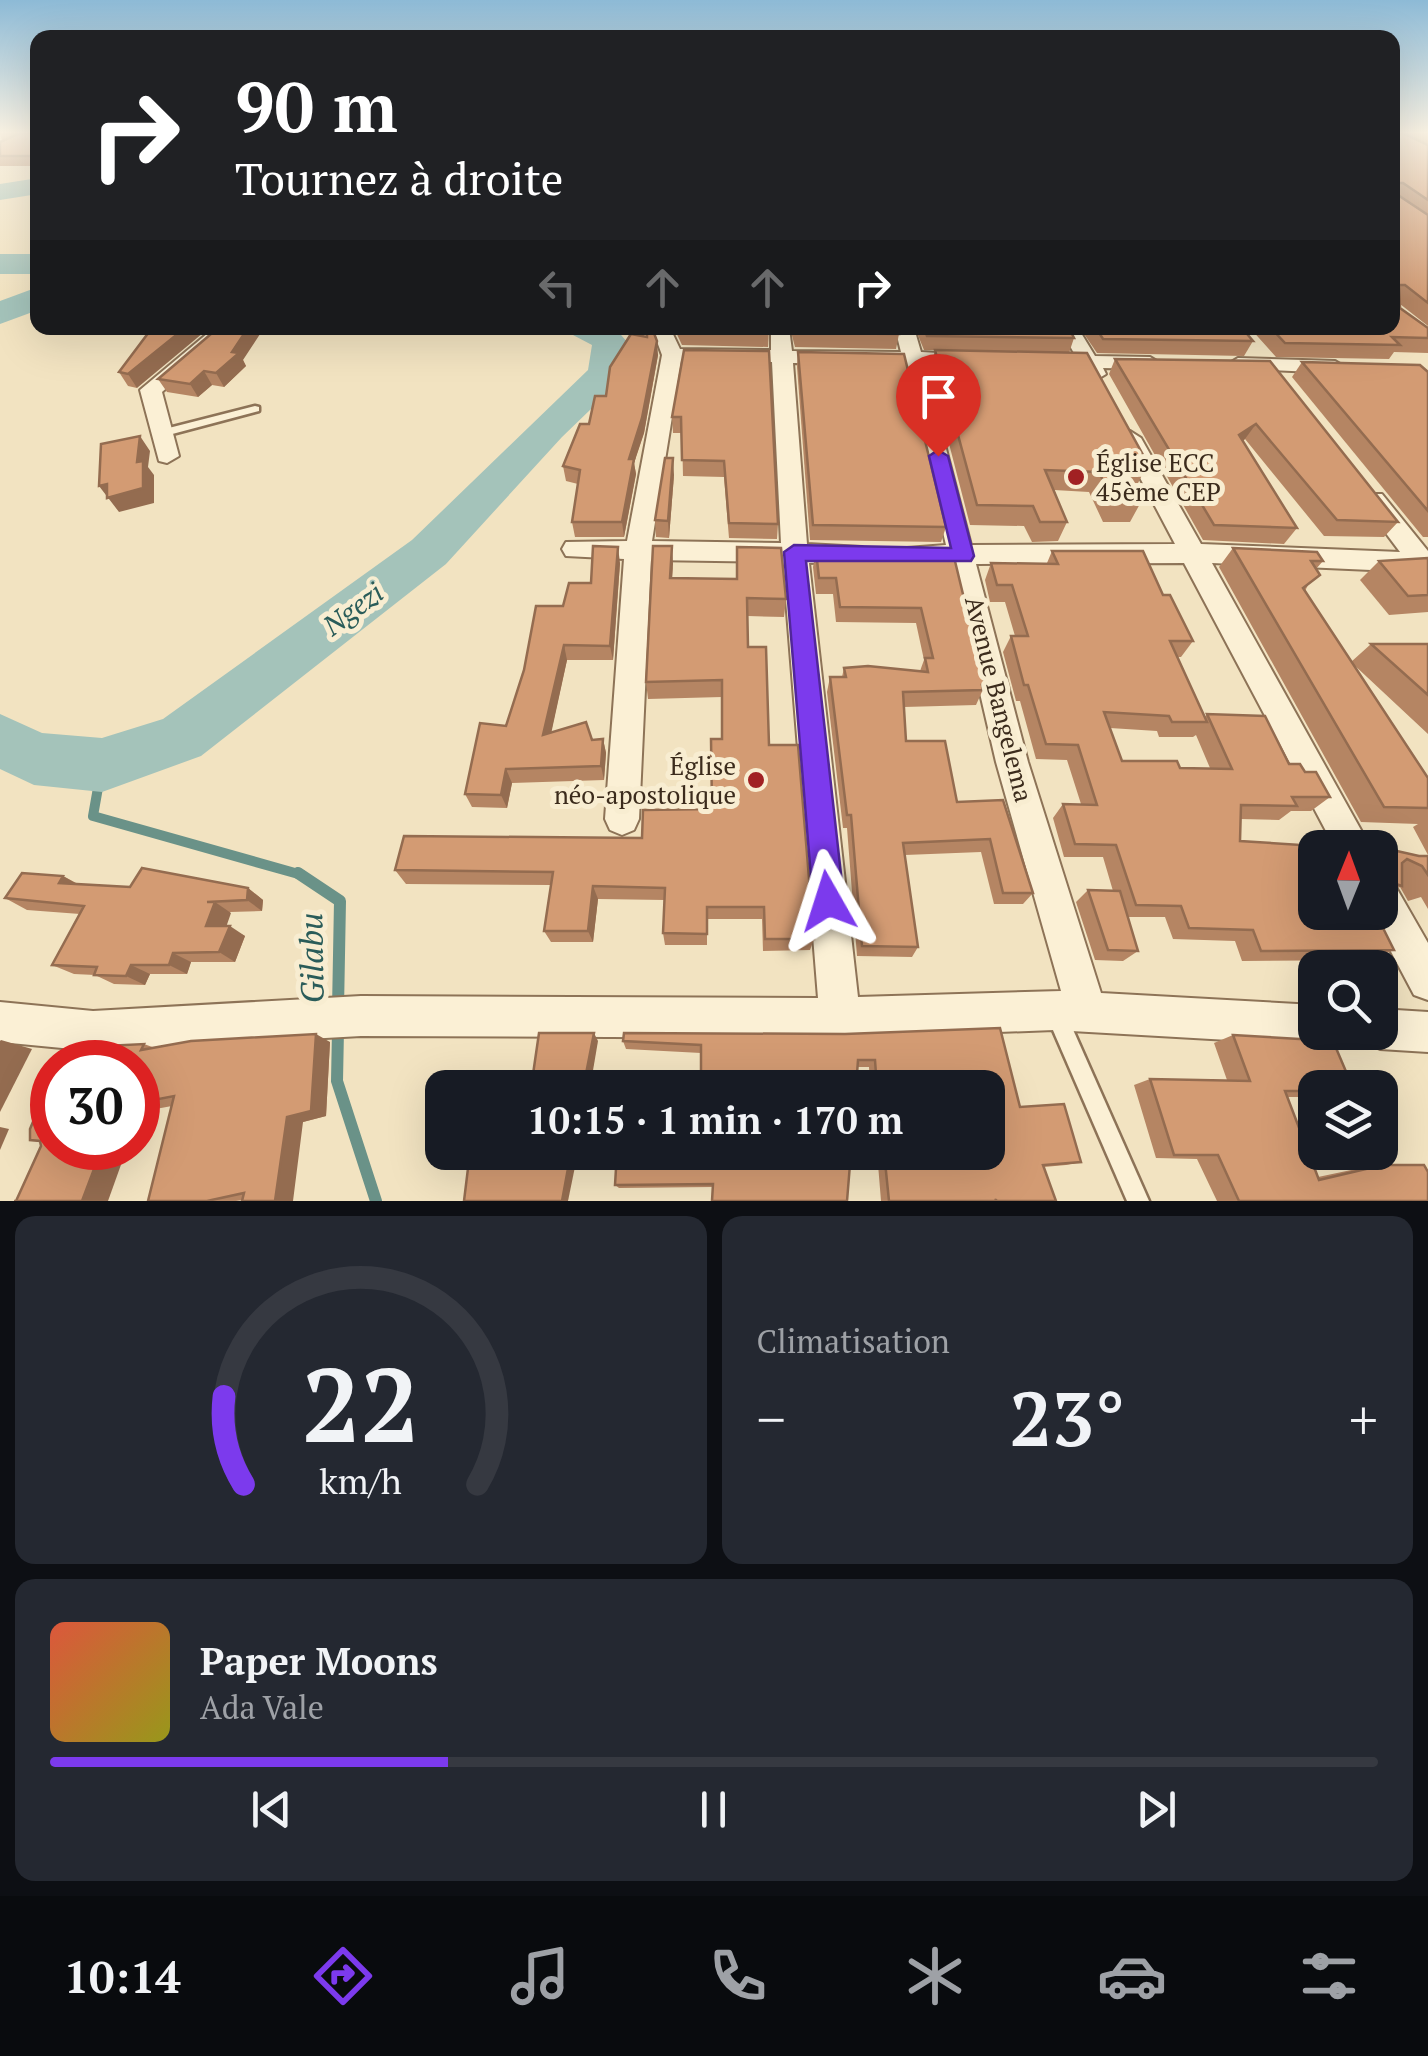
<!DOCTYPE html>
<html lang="fr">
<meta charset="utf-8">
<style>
:root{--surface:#171b24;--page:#242831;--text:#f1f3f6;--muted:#9ea1a6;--line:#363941;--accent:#7c3aed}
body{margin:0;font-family:"PT Serif",serif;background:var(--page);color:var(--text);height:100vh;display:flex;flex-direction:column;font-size:38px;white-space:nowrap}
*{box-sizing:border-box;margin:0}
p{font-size:32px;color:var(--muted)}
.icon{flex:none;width:55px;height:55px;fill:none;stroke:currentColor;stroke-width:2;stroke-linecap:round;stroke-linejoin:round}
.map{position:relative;height:1201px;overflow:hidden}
.panel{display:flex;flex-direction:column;gap:15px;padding:15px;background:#0d0f14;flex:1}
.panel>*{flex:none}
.hud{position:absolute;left:30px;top:30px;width:1370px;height:305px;border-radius:20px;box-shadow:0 10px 40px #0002;background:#202124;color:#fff;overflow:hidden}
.needle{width:65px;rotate:1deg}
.buttons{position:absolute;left:1298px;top:830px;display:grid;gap:20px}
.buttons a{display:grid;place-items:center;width:100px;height:100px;border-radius:20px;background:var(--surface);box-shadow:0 10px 40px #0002;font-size:50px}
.speed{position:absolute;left:30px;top:1040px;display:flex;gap:20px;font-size:50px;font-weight:700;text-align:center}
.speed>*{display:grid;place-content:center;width:130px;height:130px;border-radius:50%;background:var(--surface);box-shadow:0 10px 40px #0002;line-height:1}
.speed .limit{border:15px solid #d22;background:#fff;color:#111}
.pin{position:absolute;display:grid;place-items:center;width:85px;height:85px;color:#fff;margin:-102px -42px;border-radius:50% 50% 50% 0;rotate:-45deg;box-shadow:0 0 10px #0007}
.pin .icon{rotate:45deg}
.me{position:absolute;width:110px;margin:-55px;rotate:354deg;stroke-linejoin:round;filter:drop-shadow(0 0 8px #0008)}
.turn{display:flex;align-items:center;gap:35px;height:210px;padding:0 40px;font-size:45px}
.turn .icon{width:130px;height:130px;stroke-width:2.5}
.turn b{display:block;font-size:70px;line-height:85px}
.lanes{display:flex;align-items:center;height:95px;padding:0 40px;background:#0003;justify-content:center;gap:50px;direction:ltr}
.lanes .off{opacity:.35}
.big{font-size:75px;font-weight:800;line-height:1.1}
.panel .tile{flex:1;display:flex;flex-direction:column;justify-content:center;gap:15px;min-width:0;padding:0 35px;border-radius:20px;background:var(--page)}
.panel .dial{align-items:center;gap:0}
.dial svg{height:260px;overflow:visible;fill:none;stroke:var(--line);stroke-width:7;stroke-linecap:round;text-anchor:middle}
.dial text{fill:var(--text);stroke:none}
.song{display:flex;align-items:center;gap:30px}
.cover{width:120px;height:120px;border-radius:15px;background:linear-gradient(135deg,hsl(10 70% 55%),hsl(60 70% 35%))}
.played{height:10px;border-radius:5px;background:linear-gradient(90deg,var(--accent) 30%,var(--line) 30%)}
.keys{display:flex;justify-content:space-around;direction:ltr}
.heat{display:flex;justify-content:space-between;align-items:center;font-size:55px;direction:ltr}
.panel .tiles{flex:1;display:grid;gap:15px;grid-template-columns:1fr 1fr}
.tile:last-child{grid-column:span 2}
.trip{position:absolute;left:425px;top:1070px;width:580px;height:100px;border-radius:20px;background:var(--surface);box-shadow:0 10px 40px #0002;font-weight:800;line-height:100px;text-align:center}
.dock{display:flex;height:160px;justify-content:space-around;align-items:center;background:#090b0e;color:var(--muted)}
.dock .icon{width:70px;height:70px}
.dock .current{color:var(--accent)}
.dock b{font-size:45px;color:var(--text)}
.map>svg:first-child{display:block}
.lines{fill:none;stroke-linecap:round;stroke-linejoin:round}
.stream-far1{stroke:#6a9288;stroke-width:10}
.stream{stroke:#6a9288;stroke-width:12}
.river{fill:#a4c3ba;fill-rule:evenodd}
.service-casing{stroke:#8d7357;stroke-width:5}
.minor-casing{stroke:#8d7357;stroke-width:4}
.service{fill:#fbf0d5;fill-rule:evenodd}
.minor{fill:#fbf0d5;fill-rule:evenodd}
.wall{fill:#b58563;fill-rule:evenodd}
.shaded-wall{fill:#946c50}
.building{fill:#d39b73;stroke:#946c50;stroke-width:2.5}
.route{fill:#7c3aed;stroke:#51269a;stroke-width:2.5}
.poi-dot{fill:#a12123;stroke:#f8edd1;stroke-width:4}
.labels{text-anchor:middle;stroke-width:10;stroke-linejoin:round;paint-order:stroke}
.poi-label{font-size:25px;fill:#3b2b1c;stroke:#f8edd1;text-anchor:start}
.street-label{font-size:25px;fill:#3b2b1c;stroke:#f8edd1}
.water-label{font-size:28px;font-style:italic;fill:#2a5c59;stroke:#f8edd1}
.near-water-label{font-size:32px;font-style:italic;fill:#2a5c59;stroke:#f8edd1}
</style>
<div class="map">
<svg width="1428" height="1201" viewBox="0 0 1428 1201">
<rect width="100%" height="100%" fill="#f2e3c1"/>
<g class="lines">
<!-- stream-far1 -->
<path class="stream-far1" d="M102,765L93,816L302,875"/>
<!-- stream -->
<g class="stream">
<path d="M298,873L340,901L338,1009"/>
<path d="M338,1030L337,1081L376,1201"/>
</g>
<!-- river -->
<g class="river">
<path d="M38,178V194L0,200V184Z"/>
<rect x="0" y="254" width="38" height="20"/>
<path d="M38,287V310L0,324V301Z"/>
<path d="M568,328H615L628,343L625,374L619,382L562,437L446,564L201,756L102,792L34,785L0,769V714L42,733L102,738L163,719L412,540L588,370L592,345L573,335Z"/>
</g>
<!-- service casing -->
<g class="service-casing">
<g id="service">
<path d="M255,406L259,407V411L161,437L155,433L157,431Z"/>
<path d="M1056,1004L1063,1007L1149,1201H1127L1046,1014L1049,1007Z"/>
</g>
</g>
<!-- minor casing -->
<g class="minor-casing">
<g id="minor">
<path d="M214,328H235L162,392L179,456L167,463L159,461L140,390Z"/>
<path d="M652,328H670L680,349L771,350V328H789L792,351L901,352L895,328H914L921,352L977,355L980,359L970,365L924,364L971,545L1175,544L1119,438L1130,431L1141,438L1201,544L1400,552L1361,500L1364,494H1382L1428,551V579L1416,572L1212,563L1371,848H1335L1184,563L976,564L1028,762L1101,993L1315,1005V1032H1332L1329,1039L1315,1045L1054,1030L840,1038L361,1036L93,1051L0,1042V1002L93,1011L361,996L818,998L783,562L651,560L639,819L634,830L622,835L610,830L605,819L624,559L566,556L562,549L566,542L627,541L662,355ZM681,361L772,362L781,543L652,541ZM793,363L904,364L946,545L907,548L903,555L907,562L950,564L996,762L1061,991L858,997L809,563L862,561L866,554L862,547L807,544Z"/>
<path d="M1060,328H1078L1095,356L1150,357L1160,363L1150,369L1103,368L1106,374L1096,380L1089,378L1082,368L1051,365V357L1075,355Z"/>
<path d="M1238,358L1335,361L1345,367L1335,373L1231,368L1228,364Z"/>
<path d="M1380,877L1393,882L1428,943V1000L1414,995L1370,912H1380Z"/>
<path d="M1380,1009L1428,1012V1052L1380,1049L1366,1043L1361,1032H1380Z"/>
</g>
</g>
<!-- service -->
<use href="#service" class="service"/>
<!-- minor -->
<use href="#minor" class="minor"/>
</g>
<!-- wall -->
<g class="wall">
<path d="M0,133H38V166H0V142L2,141Z"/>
<path d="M1392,133H1428V326L1400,304V308L1428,328V353L1394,352L1389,359L1276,357L1250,328H1392Z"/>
<path d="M152,328L137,388L128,386L119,372Z"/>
<path d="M674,328H769L768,347L682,345Z"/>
<path d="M790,328H898L899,334L896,349L795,347Z"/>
<path d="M915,328H1069L1074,338L1069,353L1148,464L1138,483H1131L1141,502L1130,522H1103L1089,492L1054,490L1067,522L1058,541L1032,542L1024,526L970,525L930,370L935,350H924Z"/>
<path d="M1080,328H1242L1253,341L1244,356L1097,353Z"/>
<path d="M647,337L658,355L644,433L634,463L636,474L624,537H575L572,522L578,484L566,481L563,466L606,396Z"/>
<path d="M684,350L778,524L777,539L729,538L724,477L683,476L682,433H673L672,417Z"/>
<path d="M798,352L946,527L941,542L810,540L797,367Z"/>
<path d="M1115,359L1270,361L1398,522L1384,537L1324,536L1245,439L1243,441L1297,528L1284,544L1203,540L1109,374Z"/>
<path d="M243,360L246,366L224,387L212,385L198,397L167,392L158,379Z"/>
<path d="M1302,362L1428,372V537H1423L1292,377Z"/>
<path d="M674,475L669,538L656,537L655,520Z"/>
<path d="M1233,548L1323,561L1316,569L1305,591L1351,662L1371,644H1428V734L1352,663L1428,778V855L1413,827L1418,824L1361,822L1219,567Z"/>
<path d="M816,551L953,553L985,685L976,705L904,707L906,741L957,802L1003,800L1033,893L1023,904H994L981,852L905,855L918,947L912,957L857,956L847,828H843L827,692L830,677H842L844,668L920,671L924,660L916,623L836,622L833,594H816L813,567Z"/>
<path d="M1052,551L1163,595L1193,641L1181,657H1178L1205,717L1207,714L1305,772L1330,797L1311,811H1291L1279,820L1241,819L1240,841L1315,848L1394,950L1371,960L1242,961L1235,941L1173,939L1165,917H1128L1138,951L1123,961L1095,960L1076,902L1088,890L1113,891L1103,857H1064L1053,818L1063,804H1081L1067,760L1036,759L1020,701H1016L1003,652L1011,636H1015L1005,602H990L985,580L991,563H1047ZM1110,728L1157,731L1159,737H1193L1196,735L1210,768H1180L1122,761Z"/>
<path d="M1428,558V612L1389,615L1360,580L1379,561Z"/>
<path d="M620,563L613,660H567L551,732L592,740L603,739L606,753L604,780L512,783L507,808L472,807L465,794L506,726L563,606Z"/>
<path d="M673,564L672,578L786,599L784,617L748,616V647L814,939L810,950L763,951L762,919H707V945H665L663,933L665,900L598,899L593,942H551L544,931L551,885L406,884L395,870L642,838L712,809L722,739V697L648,699L646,682Z"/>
<path d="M1388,849L1419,856H1428V909L1421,897L1408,901L1400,887L1380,897V854Z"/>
<path d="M63,876L78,884L130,887L248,888L263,900L262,911L230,912L226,926L245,936L235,962H191L187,974H150L145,985L114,984L95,975L74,974L52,965L80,914L27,910L5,898Z"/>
<path d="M1000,1028L1020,1107L1064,1104L1081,1162L1066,1165L1044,1167L1056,1201H881L877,1152H988V1088H870L869,1067H858L856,1088H701V1053L626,1049L623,1041L624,1033L845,1034Z"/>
<path d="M1233,1035L1315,1088V1097H1287L1318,1177L1356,1169L1383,1165L1428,1201H1217L1197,1159L1156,1158L1134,1085L1150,1079L1227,1080L1214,1043Z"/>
<path d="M330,1042L326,1116L303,1122L243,1200L236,1201H148L172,1106L150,1110L147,1119L138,1120V1062L77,1059L144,1044L155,1048Z"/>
<path d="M851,1152L712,1187L619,1188L615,1185Z"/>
</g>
<!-- shaded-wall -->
<g class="shaded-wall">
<path d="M185,328H209L137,388L128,374Z"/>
<path d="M248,328H264L243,360L246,366L224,387L216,373Z"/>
<path d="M657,341L658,355L644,433L634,463L636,474L624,537L622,522L629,459Z"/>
<path d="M204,371L212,385L198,397L190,384Z"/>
<path d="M1256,424L1245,439L1229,451L1239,435Z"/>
<path d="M140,436L150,451L148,467L154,475V503L119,512L99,486L137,462Z"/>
<path d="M673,458L674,475L669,538L668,521Z"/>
<path d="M672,546L673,564L671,596L670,578Z"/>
<path d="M618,547L620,563L613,660L610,646Z"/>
<path d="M564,645L567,660L548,748L543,735Z"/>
<path d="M603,739L606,753L604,780L601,766Z"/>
<path d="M506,769L512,783L507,808L501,795Z"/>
<path d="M63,876L84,888L59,883Z"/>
<path d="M593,886L598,899L593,942L588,931Z"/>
<path d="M248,888L263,900L262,911L247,900Z"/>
<path d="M215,902L231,913L223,936L206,926Z"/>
<path d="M230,926L245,936L235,962L219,952Z"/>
<path d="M173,953L191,962L187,974L169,965Z"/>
<path d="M131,965L150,974L145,985L126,976Z"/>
<path d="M594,1033L598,1041L590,1088H587L584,1084Z"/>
<path d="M316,1034L330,1042L326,1116L303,1122L293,1201H275L287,1117Z"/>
<path d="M1,1040L32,1049L0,1112V1041Z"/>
<path d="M138,1107L150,1110L147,1119L138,1117Z"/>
<path d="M0,1127L9,1129L0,1150Z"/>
<path d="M102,1148H127L108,1201H82Z"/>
<path d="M571,1152H578L568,1201H562Z"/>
</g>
<!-- building -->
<g class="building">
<path d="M0,133H38V152L33,156H0V142L20,133Z"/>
<path d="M1392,133H1403L1428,145V200L1403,183H1398V195L1428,215V303L1405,285H1399L1400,308L1428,328V338L1392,337L1400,345L1285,343L1271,328H1392Z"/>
<path d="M152,328H185L128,374L119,372Z"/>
<path d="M218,328H248L232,352L239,353L216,373L204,371L190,384L158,379Z"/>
<path d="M647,328H652L657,341L642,418L629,459H634L622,522H572L580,470L563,466L580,424H589L595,396H606L610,367L631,334L647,337Z"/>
<path d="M680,328H769V333L682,331Z"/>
<path d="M795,328H898L899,334L797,333Z"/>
<path d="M924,328H1069L1074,338L927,336Z"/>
<path d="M1096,328H1242L1253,341L1103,339Z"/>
<path d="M684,350L769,351L778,524L729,523L724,461L682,460L681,417H672Z"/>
<path d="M935,350L1087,353L1148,464L1121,463L1141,502H1113L1099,472L1045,470L1067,522H1040L1033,506L977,505Z"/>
<path d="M798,352L904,354L946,527L813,525Z"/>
<path d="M1115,359L1270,361L1398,522L1337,520L1256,424L1239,435L1297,528L1214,525Z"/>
<path d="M1302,362L1420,365L1428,372V511Z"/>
<path d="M140,436L137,462L143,461V488L107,498V484L99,486L101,444Z"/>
<path d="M665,458H673L668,521L655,520Z"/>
<path d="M593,546L618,547L610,646L564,645L543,735L586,722L592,740L603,739L601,766L506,769L501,795L465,794L480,723L506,726L524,670L536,606H563L569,583H591Z"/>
<path d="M653,546H672L670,578L737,579V547L781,548L786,599L747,598L748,647H766L769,745H798L814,939H765L764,907H707V934L663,933L665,888L593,886L588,931H544L553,872L395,870L404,836L642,838L643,810L712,809L711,739H722V680L646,682Z"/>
<path d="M1233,548L1317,552L1323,561H1311L1320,575L1303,588L1428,778V808L1384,807Z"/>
<path d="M816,551L953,553L985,685H982L983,690L903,692L906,741H945L957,802L1003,800L1033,893H1003L990,839L903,843L918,947L862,946L851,815H847L830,677H846L844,668L868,666L928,672L925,658H933L921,608L840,607L836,578H819Z"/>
<path d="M1052,551H1143L1163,595H1170L1193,641H1170L1207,722H1172L1169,716L1104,712L1122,761H1177L1180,768L1232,769L1207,714L1265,716L1289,764H1300L1305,772H1316L1330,797H1292L1297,806L1241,805L1240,841L1317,846L1315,848V912H1375L1394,950L1261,951L1253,930L1189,928L1181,906L1136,905L1116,845L1075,844L1063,804L1097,805L1078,745L1046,744L1028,685H1024L1011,636H1028L1012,585H997L991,563L1058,564Z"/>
<path d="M1428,558V595L1408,596L1379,561Z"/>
<path d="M1371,644H1428V695Z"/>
<path d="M1388,849L1419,856H1428V875L1422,866L1407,859L1402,863V886L1384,880Z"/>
<path d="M142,868L248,888L247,900L207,902H215L206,926H230L219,952L173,953L169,965H131L126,976L94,975L97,967L52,965L84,906L5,898L22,873L63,876L59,883L130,887Z"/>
<path d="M1088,890L1120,891L1138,951L1108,950Z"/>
<path d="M1000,1028L1020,1107L1064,1104L1081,1162L1043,1165L1056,1201H996V1199L995,1201H889L884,1152H988V1088H877L875,1060H858L856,1088H701V1045L623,1041L624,1033L845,1034Z"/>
<path d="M539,1033H594L584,1084H575V1088H531Z"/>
<path d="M316,1034L311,1111L287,1117L275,1201H242L244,1193L207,1201H148L174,1096L138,1103V1062H58L60,1059H77L85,1047L144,1044L141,1050L191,1041Z"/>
<path d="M1233,1035L1333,1041L1353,1088H1315V1091H1285L1319,1180L1383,1165H1424L1428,1172V1201H1239L1218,1155H1174L1150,1079L1250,1081Z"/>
<path d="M52,1076V1148H102L82,1201H14H16L41,1146L40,1141L30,1140V1129Z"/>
<path d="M470,1152H571L562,1201H464Z"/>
<path d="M617,1152H851L847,1201H712L713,1184L615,1185Z"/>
</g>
<!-- sky -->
<linearGradient id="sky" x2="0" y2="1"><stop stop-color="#8dbad6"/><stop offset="0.44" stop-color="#f9f2e3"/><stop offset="1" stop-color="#f9f2e3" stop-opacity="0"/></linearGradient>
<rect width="1428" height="301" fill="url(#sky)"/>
<!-- route -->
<path class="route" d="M938,450L948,456L974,556L971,561H806L844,901L839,912L828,916L818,912L813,901L784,552L794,545L951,548L929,456Z"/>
<!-- markers -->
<g class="poi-dot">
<circle cx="1076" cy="477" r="10"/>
<circle cx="756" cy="780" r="10"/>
</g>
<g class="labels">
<!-- poi labels -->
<g class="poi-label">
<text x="1096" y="472">Église ECC<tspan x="1096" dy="29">45ème CEP</tspan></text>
<text x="736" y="775" text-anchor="end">Église<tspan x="736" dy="29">néo-apostolique</tspan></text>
</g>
<!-- street labels -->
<g class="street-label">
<text transform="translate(999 699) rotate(76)" y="9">Avenue Bangelema</text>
</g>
<!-- water labels -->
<g class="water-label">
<text transform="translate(353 609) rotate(-37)" y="10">Ngezi</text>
</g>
<!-- near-water labels -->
<g class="near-water-label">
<text transform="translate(312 958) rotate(-91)" y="11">Gilabu</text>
</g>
</g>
</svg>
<div class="buttons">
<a><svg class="needle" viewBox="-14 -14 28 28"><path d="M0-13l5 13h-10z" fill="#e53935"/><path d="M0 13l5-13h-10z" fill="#9ea1a6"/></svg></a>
<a><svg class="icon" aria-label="search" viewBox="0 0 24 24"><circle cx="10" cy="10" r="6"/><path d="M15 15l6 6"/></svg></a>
<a><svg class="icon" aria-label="layers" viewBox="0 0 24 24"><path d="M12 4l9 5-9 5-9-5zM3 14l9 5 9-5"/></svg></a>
</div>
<div class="speed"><div class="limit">30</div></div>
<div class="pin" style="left:938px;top:456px;background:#d93025"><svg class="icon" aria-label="arrive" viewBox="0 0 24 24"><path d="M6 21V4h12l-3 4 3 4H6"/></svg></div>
<svg class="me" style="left:828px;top:901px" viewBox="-20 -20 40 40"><path d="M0-17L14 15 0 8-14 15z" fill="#7c3aed" stroke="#fff" stroke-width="4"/></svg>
<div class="trip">10:15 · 1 min · 170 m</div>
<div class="hud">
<div class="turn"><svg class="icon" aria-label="right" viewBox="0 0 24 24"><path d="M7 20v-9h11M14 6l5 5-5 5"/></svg><div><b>90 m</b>Tournez à droite</div></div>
<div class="lanes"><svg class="icon off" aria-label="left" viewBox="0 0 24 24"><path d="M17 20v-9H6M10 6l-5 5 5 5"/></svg><svg class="icon off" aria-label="ahead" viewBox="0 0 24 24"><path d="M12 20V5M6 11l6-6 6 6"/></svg><svg class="icon off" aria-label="ahead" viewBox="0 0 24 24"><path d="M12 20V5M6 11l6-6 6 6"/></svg><svg class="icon" aria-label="right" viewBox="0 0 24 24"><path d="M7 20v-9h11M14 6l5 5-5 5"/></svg></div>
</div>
</div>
<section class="panel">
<div class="tiles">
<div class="tile dial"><svg viewBox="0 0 100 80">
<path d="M14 69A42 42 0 1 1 86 69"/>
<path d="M14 69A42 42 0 0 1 8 42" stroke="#7c3aed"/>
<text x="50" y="56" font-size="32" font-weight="700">22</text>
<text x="50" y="72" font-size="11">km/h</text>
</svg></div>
<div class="tile"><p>Climatisation</p>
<div class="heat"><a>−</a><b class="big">23°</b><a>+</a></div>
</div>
<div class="tile">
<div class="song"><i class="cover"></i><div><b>Paper Moons</b><p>Ada Vale</p></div></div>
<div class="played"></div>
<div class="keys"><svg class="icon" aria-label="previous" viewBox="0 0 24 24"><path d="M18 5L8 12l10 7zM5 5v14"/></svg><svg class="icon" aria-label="pause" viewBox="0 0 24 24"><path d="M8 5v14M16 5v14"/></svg><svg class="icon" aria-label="next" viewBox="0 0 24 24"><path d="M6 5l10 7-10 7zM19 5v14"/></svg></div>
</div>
</div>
</section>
<nav class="dock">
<b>10:14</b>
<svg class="icon current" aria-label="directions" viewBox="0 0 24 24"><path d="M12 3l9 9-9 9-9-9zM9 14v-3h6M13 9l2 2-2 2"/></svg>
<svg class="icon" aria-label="music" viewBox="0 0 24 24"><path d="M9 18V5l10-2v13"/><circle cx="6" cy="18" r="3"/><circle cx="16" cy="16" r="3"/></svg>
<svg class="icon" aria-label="phone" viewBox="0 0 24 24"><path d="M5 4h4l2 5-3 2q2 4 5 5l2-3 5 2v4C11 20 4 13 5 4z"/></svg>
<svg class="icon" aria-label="climate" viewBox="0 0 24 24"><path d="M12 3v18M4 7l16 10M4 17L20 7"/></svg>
<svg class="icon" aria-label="car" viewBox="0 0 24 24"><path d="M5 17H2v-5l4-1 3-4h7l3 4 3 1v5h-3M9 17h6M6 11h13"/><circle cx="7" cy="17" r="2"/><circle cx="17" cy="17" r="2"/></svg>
<svg class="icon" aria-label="filters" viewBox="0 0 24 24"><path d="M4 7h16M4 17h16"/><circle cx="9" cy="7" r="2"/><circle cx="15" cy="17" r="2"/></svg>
</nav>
